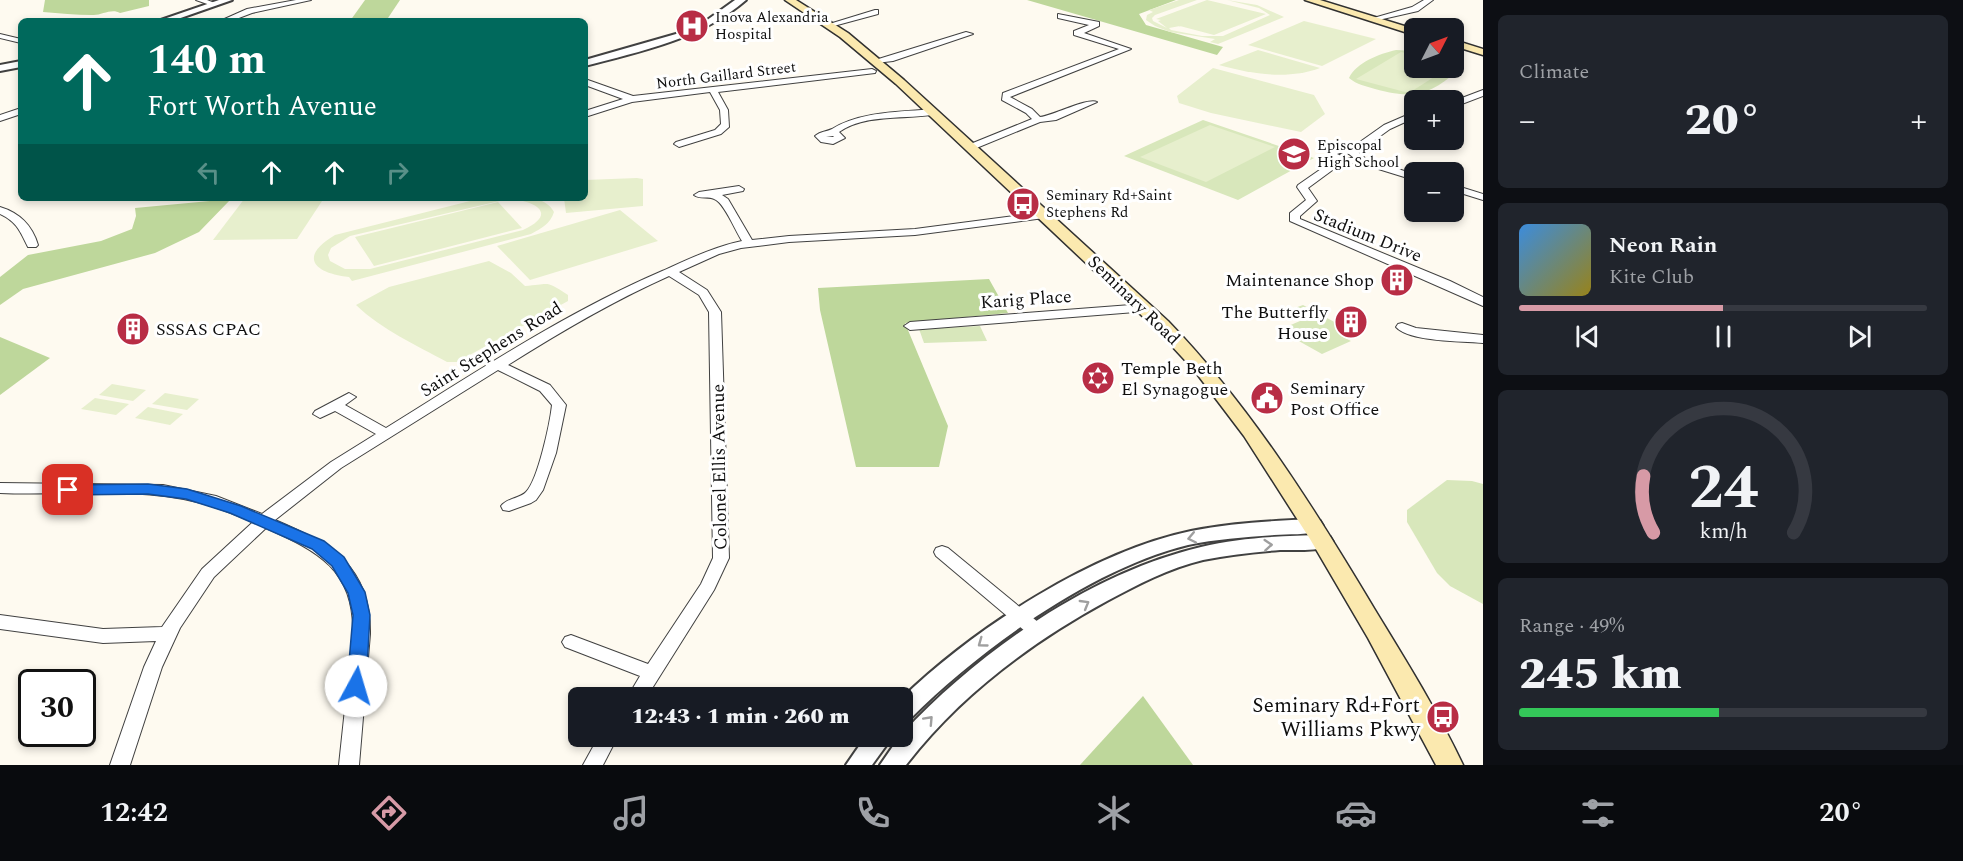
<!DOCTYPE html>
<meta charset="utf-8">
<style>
:root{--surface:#171b24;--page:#20242c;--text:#f1f3f6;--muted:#9ea1a6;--line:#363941;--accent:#d79aa6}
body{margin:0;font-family:Spectral,serif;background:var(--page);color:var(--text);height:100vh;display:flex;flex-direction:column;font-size:22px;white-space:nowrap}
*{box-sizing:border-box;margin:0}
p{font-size:20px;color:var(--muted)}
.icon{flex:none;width:33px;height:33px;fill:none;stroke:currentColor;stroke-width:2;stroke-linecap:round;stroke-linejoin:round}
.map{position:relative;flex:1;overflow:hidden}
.panel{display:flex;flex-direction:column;gap:15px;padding:15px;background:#0d0f14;width:480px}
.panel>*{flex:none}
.hud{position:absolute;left:18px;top:18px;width:570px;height:183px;border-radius:9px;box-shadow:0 3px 9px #0003;background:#00695c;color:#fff;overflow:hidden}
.needle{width:39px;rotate:48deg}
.buttons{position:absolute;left:1404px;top:18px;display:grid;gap:12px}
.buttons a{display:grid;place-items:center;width:60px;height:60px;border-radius:9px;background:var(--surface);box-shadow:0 3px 9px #0003;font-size:30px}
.speed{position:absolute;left:18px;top:669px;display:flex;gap:12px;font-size:30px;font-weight:700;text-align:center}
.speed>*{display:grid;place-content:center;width:78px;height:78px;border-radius:50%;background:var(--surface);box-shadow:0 3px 9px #0003;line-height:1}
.speed .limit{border:3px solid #111;border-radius:9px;background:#fff;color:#111}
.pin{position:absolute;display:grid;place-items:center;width:51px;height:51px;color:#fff;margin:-26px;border-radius:12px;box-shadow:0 3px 9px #0006}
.me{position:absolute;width:66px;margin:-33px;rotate:6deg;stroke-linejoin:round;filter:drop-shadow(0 0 4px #0008)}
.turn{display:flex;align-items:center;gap:21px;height:126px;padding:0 30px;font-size:27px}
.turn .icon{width:78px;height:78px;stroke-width:2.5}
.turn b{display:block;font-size:42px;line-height:51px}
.lanes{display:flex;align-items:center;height:57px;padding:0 30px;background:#0003;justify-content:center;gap:30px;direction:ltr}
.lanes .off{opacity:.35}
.big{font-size:45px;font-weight:800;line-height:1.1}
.panel .tile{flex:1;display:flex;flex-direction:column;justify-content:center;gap:9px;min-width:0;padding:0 21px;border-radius:9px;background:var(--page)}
.panel .dial{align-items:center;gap:0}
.dial svg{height:156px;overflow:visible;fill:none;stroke:var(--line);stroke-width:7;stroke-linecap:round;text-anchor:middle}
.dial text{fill:var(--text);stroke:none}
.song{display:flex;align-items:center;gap:18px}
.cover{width:72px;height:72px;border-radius:9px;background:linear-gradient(135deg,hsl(210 70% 55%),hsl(50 70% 35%))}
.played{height:6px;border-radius:3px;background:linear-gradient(90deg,var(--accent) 50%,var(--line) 50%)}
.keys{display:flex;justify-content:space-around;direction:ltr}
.heat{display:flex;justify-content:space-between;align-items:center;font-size:33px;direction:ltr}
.charge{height:9px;border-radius:4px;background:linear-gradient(90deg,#34c759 49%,var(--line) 0)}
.trip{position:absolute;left:568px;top:687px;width:345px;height:60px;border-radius:9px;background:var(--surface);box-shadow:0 3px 9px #0003;font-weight:800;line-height:60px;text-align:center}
.tab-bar{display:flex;height:96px;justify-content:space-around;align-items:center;background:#090b0e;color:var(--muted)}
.tab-bar .icon{width:42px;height:42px}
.tab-bar .current{color:var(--accent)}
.tab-bar b{font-size:27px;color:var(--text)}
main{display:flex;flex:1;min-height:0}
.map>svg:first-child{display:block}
.green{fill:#d8e7bb}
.forest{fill:#bed79b}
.pitch{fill:#e7efcd;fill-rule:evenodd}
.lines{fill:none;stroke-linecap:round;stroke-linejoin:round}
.minor-casing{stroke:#414141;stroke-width:2}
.tertiary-casing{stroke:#414141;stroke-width:4}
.secondary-casing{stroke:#303030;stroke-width:3}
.minor{fill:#fff;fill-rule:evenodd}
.tertiary{fill:#fff;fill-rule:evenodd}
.secondary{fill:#fbe9af;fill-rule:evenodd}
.oneway{stroke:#9f9f9f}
.route{fill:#1a73e8;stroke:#114b97;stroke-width:1.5}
.labels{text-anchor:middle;stroke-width:6;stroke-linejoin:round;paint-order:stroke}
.far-poi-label{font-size:15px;fill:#0e0e0e;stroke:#fff;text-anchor:start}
.far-street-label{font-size:15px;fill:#0e0e0e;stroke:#fff}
.street-label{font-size:18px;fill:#0e0e0e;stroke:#fff}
.poi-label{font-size:18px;fill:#0e0e0e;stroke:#fff;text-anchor:start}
.near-poi-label{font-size:21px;fill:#0e0e0e;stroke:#fff;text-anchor:end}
</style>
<main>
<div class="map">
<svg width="1483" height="765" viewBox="0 0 1483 765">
<rect width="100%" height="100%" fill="#fefaf0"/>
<!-- green -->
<g class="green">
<path d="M1396,50L1414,51V68H1454V63L1458,70C1430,96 1412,99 1375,89C1366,86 1357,85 1349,78C1357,62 1379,54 1396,50Z"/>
<path d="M1203,120L1314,158L1238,200L1124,156Z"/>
<path d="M1303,305L1351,331L1341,336L1351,341L1322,354L1279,330L1307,318L1292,309Z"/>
<path d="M980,326L987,341L924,343L919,329Z"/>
<path d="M1447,480L1472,481L1483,484V604L1450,586L1437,573L1407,522V510Z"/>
</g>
<!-- forest -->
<g class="forest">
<path d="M45,0H149V6L120,13C111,8 101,16 92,15C76,15 59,13 43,12Z"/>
<path d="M365,0H400L386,21H350Z"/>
<path d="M1027,0H1176L1139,14L1146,25L1223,47L1217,55Z"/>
<path d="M231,199L199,232L155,253L23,289L0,305V277L28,255L101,241L132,229L136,216L135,208Z"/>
<path d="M989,279L1008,313L905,323L948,426L939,467H856L820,310L818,288Z"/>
<path d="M0,337L50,358L0,395Z"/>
<path d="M1143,696L1193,765H1080Z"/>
</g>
<!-- pitch -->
<g class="pitch">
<path d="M1179,0H1197L1155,15L1152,18L1153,21L1167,28L1158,21L1161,20L1156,19L1207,0L1266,14L1214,35L1161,21L1180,26L1169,28L1171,30L1202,36H1223L1270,15L1259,8L1227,0L1257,5L1284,17L1218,44L1210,42L1215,39L1170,32L1155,26L1146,20L1147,15L1153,12L1149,10Z"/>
<path d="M1304,21L1376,39L1322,66L1248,45Z"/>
<path d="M1258,50L1320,68C1288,80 1251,74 1219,65Z"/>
<path d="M1401,52L1414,55V68H1448L1409,93L1356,79Z"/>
<path d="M1213,68L1314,95L1325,114L1301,132L1211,113L1179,103L1177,96Z"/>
<path d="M1210,125L1275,147L1206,182L1140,157Z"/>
<path d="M637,178L643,179V206L566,213L564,198H585V180Z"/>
<path d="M245,198H324L297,239L213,240Z"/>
<path d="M482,198C504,198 542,190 554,212C550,224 542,228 531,234L352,281L349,277C314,273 298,257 335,235ZM508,199C533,200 560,213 523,230L370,269H345L330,261L328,255L331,248L350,236Z"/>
<path d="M498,202L522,228L374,266L355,237Z"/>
<path d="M620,210L658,241L530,280L497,246Z"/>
<path d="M489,261L511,273L525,286C551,284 545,280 568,295V301L457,362H447C416,345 382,330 356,305L389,287Z"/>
<path d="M112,384L146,390L133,401L99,395Z"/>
<path d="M165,393L199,399L187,410L152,404Z"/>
<path d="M95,398L129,404L116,415L81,409Z"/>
<path d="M148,407L183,414L170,425L135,418Z"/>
</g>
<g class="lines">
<!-- minor casing -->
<g class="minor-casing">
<g id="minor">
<path d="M196,0H207L217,4L213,6Z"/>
<path d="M296,0H311L252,13L231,21H220L247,9Z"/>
<path d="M1424,0H1433L1418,11L1374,21L1370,19L1412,7Z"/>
<path d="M875,10H878V14L830,27L826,25Z"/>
<path d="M1058,14L1099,22V26L1084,33L1131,49L1010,97L1032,109L1040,117C1054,115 1089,97 1097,102L1056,120L1040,122L974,149H968V145L1032,119L1026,113L1002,100L1003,93L1119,49L1074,35V31L1089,25L1058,18Z"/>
<path d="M966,32L973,34L893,61L876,63L872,61Z"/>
<path d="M0,34L21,39V43L0,38Z"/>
<path d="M872,69L876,71L875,73L718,92L728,110L729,127L721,134L679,147L674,144L676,142L715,130L721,124L720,110L710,92L632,102L585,117V111L623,99L585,85V79L633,96Z"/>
<path d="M1483,90V96L1454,107V101Z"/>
<path d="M21,108V114L0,121V115Z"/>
<path d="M934,109L938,112L937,114C907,120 866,113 839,132L845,138L833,144L821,142L815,136C821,131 826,132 832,129C861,111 901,112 934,109ZM833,136L834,137H826Z"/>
<path d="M1414,112V118L1390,129L1358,152L1366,159L1414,174V180L1359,163H1342L1308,188L1317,201L1300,216V219L1450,281L1483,297V306L1290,221V213L1306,200L1297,187L1298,185L1334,160L1326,153C1333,146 1341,147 1350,149L1384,125ZM1340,153L1349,154L1354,158H1346L1337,154Z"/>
<path d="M1454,185L1483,194V200L1454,191Z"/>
<path d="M739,186L744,189L743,191L722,195L728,199L752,240L789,236L915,229L1044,212L1049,215L1044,218L915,235L789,242L741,248L719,254L679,272L707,290L721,312L729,558L714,590L646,698H627L640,676L565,647L562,642L565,637L571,635L648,664L701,584L713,558L709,312L699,295L669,276C613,301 560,332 508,365L550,385L566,405L556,453L543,490L536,500L531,503L509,511L503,510L501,506C507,498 519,499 526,492C538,480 550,423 552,405L540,391L498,370L341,468L275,520C331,544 371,566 370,634L359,765H339L353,634C355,570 318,551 266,528L214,577L180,628L162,667L130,765H110L144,667L156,641L103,643L0,629V615L103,629L162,627L202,569L253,522C235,515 216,506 197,502C133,486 65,496 0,493V483L163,485L216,496L262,514L331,462L376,434L335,411L320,418L313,414L315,411L349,393L356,397L345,405L386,428C475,373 563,314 660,272C687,260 713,247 742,241C736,232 725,205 716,200C708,195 701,200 694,195L699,192Z"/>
<path d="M0,207C20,213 32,225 38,245L36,247H28C20,231 17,222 0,214Z"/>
<path d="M1144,304L1150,308L1148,311L910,330L904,326L910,322Z"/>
<path d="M1402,323L1416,328L1483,335V343C1462,341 1410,342 1396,327L1398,324Z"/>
<path d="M942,546L948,548L1044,627L1047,632L1044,637L1038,639L1032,637L936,556L934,552L936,548Z"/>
<path d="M599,736H618L603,765H583Z"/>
</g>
</g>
<!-- tertiary casing -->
<g class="tertiary-casing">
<g id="tertiary">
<path d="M219,0H232L172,21H158Z"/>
<path d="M735,0H746C701,39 642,51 585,66V60L683,32L703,23Z"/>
<path d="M21,61V67L0,71V65Z"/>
<path d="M1313,519L1320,521L1323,526L1320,531C1306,535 1289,534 1274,535C1246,537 1216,539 1188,545C1093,568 980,649 911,718L903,721L902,698C975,628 1091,552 1191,531C1231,523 1272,521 1313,519Z"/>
<path d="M1323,535L1330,537L1333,542L1330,547C1314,551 1296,550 1280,550C1254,552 1228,555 1203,560C1169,568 1137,585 1107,601C1030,643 959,696 906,765H880L900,736H903V733C979,651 1091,573 1201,547C1241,537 1282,536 1323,535Z"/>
<path d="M866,736H893L872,765H846Z"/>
</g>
</g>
<!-- secondary casing -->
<g class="secondary-casing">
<g id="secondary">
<path d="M785,0H796L848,33L904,80L1168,321C1251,407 1314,508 1375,610C1406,661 1438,712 1463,765H1436L1368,638L1310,539L1244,436L1194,370L1156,329L896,84L840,37Z"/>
<path d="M1305,0H1320L1414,29V35Z"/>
<path d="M1454,40L1483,49V55L1454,46Z"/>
</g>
</g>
<!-- minor -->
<use href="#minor" class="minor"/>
<!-- tertiary -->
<use href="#tertiary" class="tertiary"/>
<!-- secondary -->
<use href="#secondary" class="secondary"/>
</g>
<!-- one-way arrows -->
<defs><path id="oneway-chevron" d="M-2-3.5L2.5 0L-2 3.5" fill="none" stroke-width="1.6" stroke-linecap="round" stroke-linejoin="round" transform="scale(1.5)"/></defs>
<g class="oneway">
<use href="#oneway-chevron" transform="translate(1192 538) rotate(168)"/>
<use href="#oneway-chevron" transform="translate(1268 545) rotate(-4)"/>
<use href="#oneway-chevron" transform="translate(1085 604) rotate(-30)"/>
<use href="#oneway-chevron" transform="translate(982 643) rotate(144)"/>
<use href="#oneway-chevron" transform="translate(929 720) rotate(-47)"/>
</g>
<!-- route -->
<path class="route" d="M148,484L187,489L241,506L324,541L344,557L365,592L370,615L366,686L363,692L356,694L350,692L347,686L353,615L348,593L332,566L312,549L230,513L186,499L148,494L68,495L60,490L68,485Z"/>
<!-- icons -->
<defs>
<g id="hospital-disc" transform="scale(1.725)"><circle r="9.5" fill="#b82d45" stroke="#fff"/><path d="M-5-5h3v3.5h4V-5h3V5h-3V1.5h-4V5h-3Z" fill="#fff"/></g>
<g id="school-disc" transform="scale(1.725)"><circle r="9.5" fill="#b82d45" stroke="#fff"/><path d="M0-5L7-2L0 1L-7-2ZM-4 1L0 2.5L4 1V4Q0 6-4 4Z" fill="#fff"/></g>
<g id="bus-disc" transform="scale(1.725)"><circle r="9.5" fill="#b82d45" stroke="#fff"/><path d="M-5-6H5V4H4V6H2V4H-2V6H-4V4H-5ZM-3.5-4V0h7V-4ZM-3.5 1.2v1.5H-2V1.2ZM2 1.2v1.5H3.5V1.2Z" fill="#fff"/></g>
<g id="building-disc" transform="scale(1.725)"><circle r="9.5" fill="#b82d45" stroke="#fff"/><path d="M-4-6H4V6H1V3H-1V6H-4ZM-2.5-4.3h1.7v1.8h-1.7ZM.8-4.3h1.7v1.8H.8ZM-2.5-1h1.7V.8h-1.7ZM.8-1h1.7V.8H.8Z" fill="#fff"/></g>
<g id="synagogue-disc" transform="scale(1.725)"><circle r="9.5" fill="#b82d45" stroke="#fff"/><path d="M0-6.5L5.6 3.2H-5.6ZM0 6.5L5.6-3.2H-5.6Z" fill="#fff"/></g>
<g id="civic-disc" transform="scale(1.725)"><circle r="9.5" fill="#b82d45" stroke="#fff"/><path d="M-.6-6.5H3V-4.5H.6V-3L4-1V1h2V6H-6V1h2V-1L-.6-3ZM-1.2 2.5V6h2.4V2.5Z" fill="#fff"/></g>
</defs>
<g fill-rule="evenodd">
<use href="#hospital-disc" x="692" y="26"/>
<use href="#school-disc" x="1294" y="154"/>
<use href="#bus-disc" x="1023" y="204"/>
<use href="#building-disc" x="1397" y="280"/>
<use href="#building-disc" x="1351" y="322"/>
<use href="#building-disc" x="133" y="329"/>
<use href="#synagogue-disc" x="1098" y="378"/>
<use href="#civic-disc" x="1267" y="398"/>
<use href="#bus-disc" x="1443" y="717"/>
</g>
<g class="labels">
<!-- far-poi labels -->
<g class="far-poi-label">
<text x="715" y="22">Inova Alexandria<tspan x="715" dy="17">Hospital</tspan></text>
<text x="1317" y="150">Episcopal<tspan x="1317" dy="17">High School</tspan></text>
<text x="1046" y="200">Seminary Rd+Saint<tspan x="1046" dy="17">Stephens Rd</tspan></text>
</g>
<!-- far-street labels -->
<g class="far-street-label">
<text transform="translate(726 75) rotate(-7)" y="5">North Gaillard Street</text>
</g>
<!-- street labels -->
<g class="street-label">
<text transform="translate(1368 235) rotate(22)" y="6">Stadium Drive</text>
<text transform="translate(1026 299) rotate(-4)" y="6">Karig Place</text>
<text transform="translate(1134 300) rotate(44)" y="6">Seminary Road</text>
<text transform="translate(491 349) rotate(-32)" y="6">Saint Stephens Road</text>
<text transform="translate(719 467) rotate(-91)" y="6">Colonel Ellis Avenue</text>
</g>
<!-- poi labels -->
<g class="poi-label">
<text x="1374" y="286" text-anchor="end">Maintenance Shop</text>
<text x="1328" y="318" text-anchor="end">The Butterfly<tspan x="1328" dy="21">House</tspan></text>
<text x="156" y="335">SSSAS CPAC</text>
<text x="1121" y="374">Temple Beth<tspan x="1121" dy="21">El Synagogue</tspan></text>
<text x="1290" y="394">Seminary<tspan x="1290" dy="21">Post Office</tspan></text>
</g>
<!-- near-poi labels -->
<g class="near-poi-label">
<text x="1420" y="712">Seminary Rd+Fort<tspan x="1420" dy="24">Williams Pkwy</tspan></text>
</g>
</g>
</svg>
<div class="buttons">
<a><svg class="needle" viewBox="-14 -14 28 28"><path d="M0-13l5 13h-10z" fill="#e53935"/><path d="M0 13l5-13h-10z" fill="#9ea1a6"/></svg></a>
<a>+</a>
<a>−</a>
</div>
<div class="speed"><div class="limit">30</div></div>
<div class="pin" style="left:68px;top:490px;background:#d93025"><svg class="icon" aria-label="arrive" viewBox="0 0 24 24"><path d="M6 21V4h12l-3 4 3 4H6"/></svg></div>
<svg class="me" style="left:356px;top:686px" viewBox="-20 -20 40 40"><circle r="19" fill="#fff"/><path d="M0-13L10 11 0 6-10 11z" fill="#1a73e8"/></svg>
<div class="trip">12:43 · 1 min · 260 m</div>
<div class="hud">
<div class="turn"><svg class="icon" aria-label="ahead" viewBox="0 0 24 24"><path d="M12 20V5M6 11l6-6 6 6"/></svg><div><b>140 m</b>Fort Worth Avenue</div></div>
<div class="lanes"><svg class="icon off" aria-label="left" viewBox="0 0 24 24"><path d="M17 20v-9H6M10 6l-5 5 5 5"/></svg><svg class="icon" aria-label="ahead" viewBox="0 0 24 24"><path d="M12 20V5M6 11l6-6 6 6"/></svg><svg class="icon" aria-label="ahead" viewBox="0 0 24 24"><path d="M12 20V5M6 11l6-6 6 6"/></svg><svg class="icon off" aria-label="right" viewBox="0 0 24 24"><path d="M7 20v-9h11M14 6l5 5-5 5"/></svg></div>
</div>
</div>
<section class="panel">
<div class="tile"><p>Climate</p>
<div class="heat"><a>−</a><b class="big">20°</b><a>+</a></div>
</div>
<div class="tile">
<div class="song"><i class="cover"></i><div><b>Neon Rain</b><p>Kite Club</p></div></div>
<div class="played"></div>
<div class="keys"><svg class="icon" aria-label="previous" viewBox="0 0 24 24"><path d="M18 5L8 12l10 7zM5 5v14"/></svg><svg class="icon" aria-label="pause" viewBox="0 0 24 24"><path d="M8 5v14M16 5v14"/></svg><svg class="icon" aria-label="next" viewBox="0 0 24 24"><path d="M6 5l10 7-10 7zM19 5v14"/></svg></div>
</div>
<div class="tile dial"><svg viewBox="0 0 100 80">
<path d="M14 69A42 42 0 1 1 86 69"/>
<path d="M14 69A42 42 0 0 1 9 40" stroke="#d79aa6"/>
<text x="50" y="56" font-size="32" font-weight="700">24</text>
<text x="50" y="72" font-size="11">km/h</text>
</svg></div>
<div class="tile"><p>Range · 49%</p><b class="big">245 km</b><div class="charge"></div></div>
</section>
</main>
<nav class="tab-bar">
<b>12:42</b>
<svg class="icon current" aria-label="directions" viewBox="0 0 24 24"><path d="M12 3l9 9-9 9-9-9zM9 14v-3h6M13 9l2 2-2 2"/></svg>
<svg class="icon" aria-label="music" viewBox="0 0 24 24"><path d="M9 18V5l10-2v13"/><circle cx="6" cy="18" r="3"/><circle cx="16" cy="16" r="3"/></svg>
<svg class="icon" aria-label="phone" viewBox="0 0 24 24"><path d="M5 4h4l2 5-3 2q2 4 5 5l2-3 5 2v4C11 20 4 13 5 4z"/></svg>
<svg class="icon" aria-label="climate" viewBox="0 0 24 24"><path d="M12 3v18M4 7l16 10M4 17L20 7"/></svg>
<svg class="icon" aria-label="car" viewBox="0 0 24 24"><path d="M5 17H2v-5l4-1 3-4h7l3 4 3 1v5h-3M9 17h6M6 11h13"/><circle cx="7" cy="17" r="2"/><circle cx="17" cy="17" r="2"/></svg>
<svg class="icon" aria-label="filters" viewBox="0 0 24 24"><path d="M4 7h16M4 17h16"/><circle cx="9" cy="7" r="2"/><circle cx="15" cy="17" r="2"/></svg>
<b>20°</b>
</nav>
